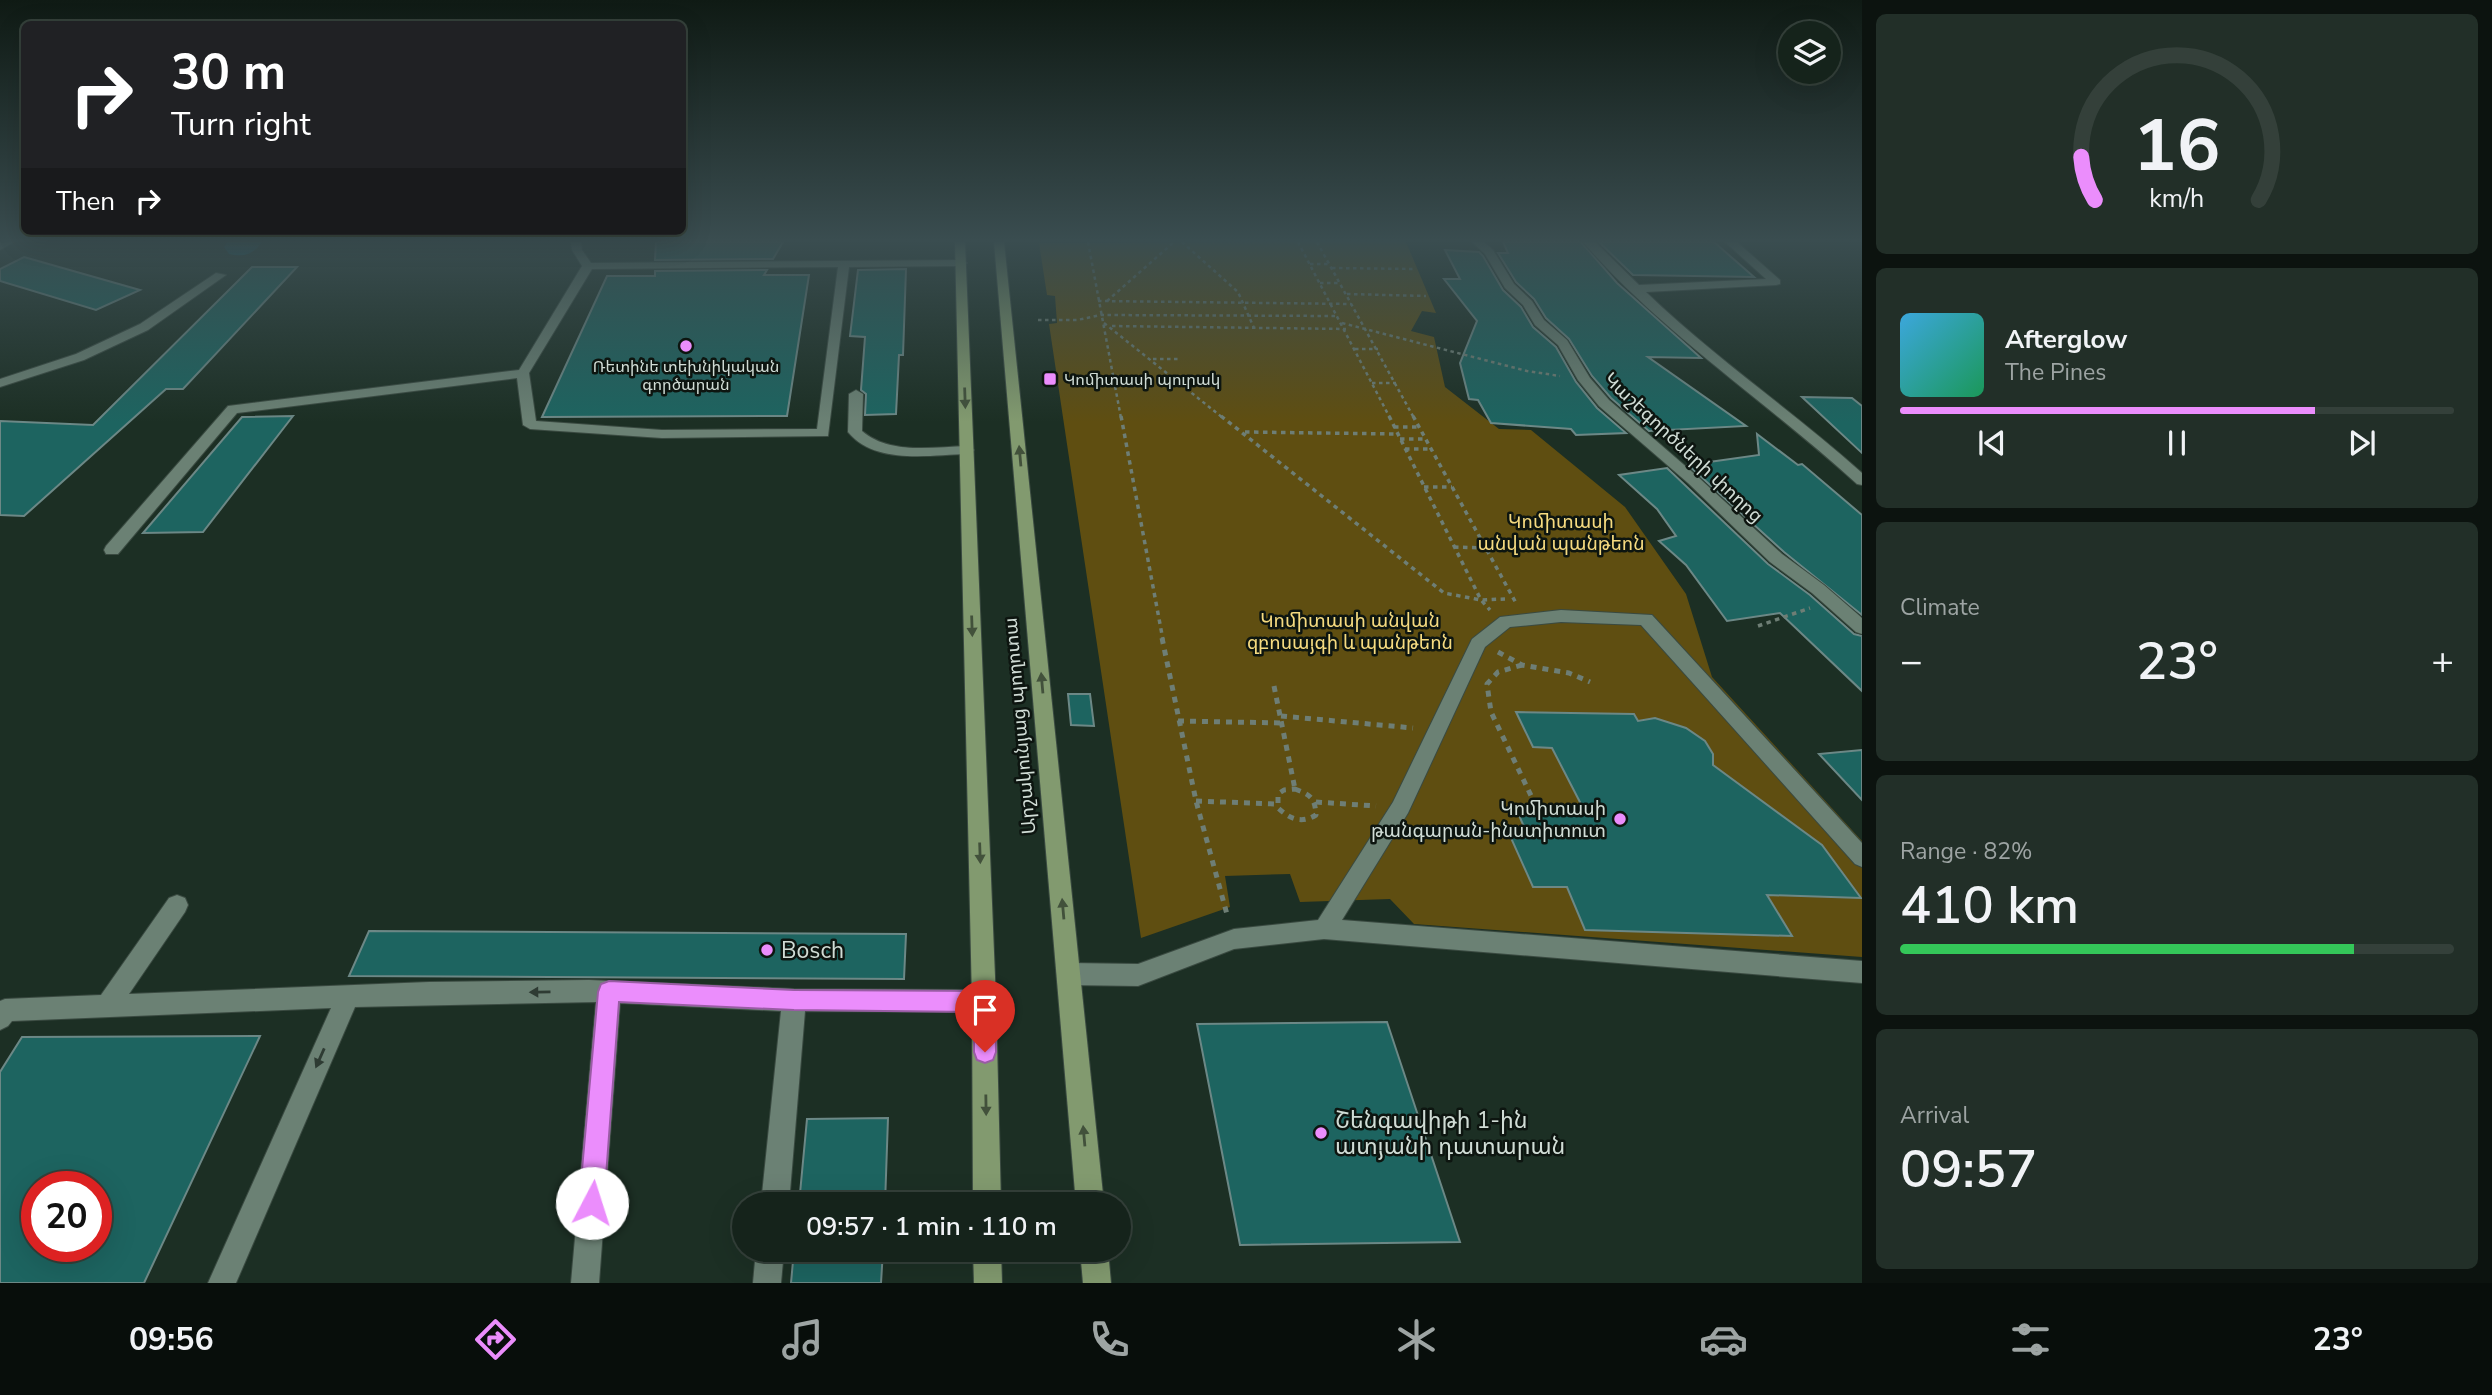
<!DOCTYPE html>
<meta charset="utf-8">
<style>
:root{--surface:#15231b;--page:#222f28;--text:#f1f3f6;--muted:#9da4a3;--line:#34403a;--accent:#eb8dfc}
body{margin:0;font-family:"Nunito Sans","Noto Sans Armenian",sans-serif;background:var(--page);color:var(--text);height:100vh;display:flex;flex-direction:column;font-size:26px;white-space:nowrap}
*{box-sizing:border-box;margin:0}
p{font-size:23px;color:var(--muted)}
.icon{flex:none;width:38px;height:38px;fill:none;stroke:currentColor;stroke-width:2;stroke-linecap:round;stroke-linejoin:round}
.map{position:relative;flex:1;overflow:hidden}
.panel{display:flex;flex-direction:column;gap:14px;padding:14px;background:#0c130f;width:630px}
.panel>*{flex:none}
.hud{position:absolute;left:21px;top:21px;width:665px;height:214px;border-radius:10px;box-shadow:0 7px 28px #0002,0 0 0 2px var(--line);background:#202124;color:#fff;overflow:hidden}
.buttons{position:absolute;left:1778px;top:21px;display:grid;gap:14px}
.buttons a{display:grid;place-items:center;width:63px;height:63px;border-radius:50%;background:var(--surface);box-shadow:0 7px 28px #0002,0 0 0 2px var(--line);font-size:35px}
.speed{position:absolute;left:21px;top:1171px;display:flex;gap:14px;font-size:35px;font-weight:700;text-align:center}
.speed>*{display:grid;place-content:center;width:91px;height:91px;border-radius:50%;background:var(--surface);box-shadow:0 7px 28px #0002,0 0 0 2px var(--line);line-height:1}
.speed .limit{border:10px solid #d22;background:#fff;color:#111}
.pin{position:absolute;display:grid;place-items:center;width:60px;height:60px;color:#fff;margin:-72px -30px;border-radius:50% 50% 50% 0;rotate:-45deg;box-shadow:0 0 7px #0007}
.pin .icon{rotate:45deg}
.me{position:absolute;width:77px;margin:-38px;rotate:5deg;stroke-linejoin:round;filter:drop-shadow(0 0 5px #0008)}
.turn{display:flex;align-items:center;gap:24px;height:147px;padding:0 35px;font-size:32px}
.turn .icon{width:91px;height:91px;stroke-width:2.5}
.turn b{display:block;font-size:49px;line-height:60px}
.then{display:flex;align-items:center;height:66px;padding:0 35px;background:#0003;gap:14px;font-size:26px}
.big{font-size:52px;font-weight:600;line-height:1.1}
.panel .card{flex:1;display:flex;flex-direction:column;justify-content:center;gap:10px;min-width:0;padding:0 24px;border-radius:10px;background:var(--page)}
.panel .dial{align-items:center;gap:0}
.dial svg{height:182px;overflow:visible;fill:none;stroke:var(--line);stroke-width:7;stroke-linecap:round;text-anchor:middle}
.dial text{fill:var(--text);stroke:none}
.song{display:flex;align-items:center;gap:21px}
.cover{width:84px;height:84px;border-radius:10px;background:linear-gradient(135deg,hsl(200 70% 55%),hsl(150 70% 35%))}
.played{height:7px;border-radius:4px;background:linear-gradient(90deg,var(--accent) 75%,var(--line) 75%)}
.keys{display:flex;justify-content:space-around;direction:ltr}
.heat{display:flex;justify-content:space-between;align-items:center;font-size:38px;direction:ltr}
.charge{height:10px;border-radius:5px;background:linear-gradient(90deg,#34c759 82%,var(--line) 0)}
.trip{position:absolute;left:732px;top:1192px;width:399px;height:70px;border-radius:35px;background:var(--surface);box-shadow:0 7px 28px #0002,0 0 0 2px var(--line);font-weight:600;line-height:70px;text-align:center}
.menu{display:flex;height:112px;justify-content:space-around;align-items:center;background:#080e0b;color:var(--muted)}
.menu .icon{width:49px;height:49px}
.menu .active{color:var(--accent)}
.menu b{font-size:32px;color:var(--text)}
main{display:flex;flex:1;min-height:0}
.map>svg:first-child{display:block}
.green{fill:#5f4e11}
.lines{fill:none;stroke-linecap:round;stroke-linejoin:round}
.river{fill:#06637c;fill-rule:evenodd}
.building{fill:#1d6460;stroke:#6c8886;stroke-width:2;fill-rule:evenodd}
.minor-casing{stroke:#3a4a41;stroke-width:2}
.major-casing{stroke:#3a4a41;stroke-width:2}
.path-far2{stroke:#6e7e75;stroke-width:2.5;stroke-dasharray:3.5 3.5;stroke-linecap:butt}
.path-far1{stroke:#6e7e75;stroke-width:3.5;stroke-dasharray:4.5 4.5;stroke-linecap:butt}
.path{stroke:#6e7e75;stroke-width:5;stroke-dasharray:6 6;stroke-linecap:butt}
.minor{fill:#6b8174;fill-rule:evenodd}
.major{fill:#829a6f;fill-rule:evenodd}
.oneway{fill:#42513b}
.oneway2{fill:#2e3b33}
.route{fill:#eb8dfc;stroke:#995ca4;stroke-width:2}
.poi-dot{fill:#eb8dfc;stroke:#0d1510;stroke-width:2.5}
.labels{text-anchor:middle;stroke-width:5;stroke-linejoin:round;paint-order:stroke}
.far-poi-label{font-size:16px;fill:#d0dcd5;stroke:#0d1510}
.street-label{font-size:19px;fill:#d0dcd5;stroke:#0d1510}
.park-label{font-size:19px;fill:#f6db80;stroke:#0d1510}
.poi-label{font-size:19px;fill:#d0dcd5;stroke:#0d1510;text-anchor:end}
.near-poi-label{font-size:23px;fill:#d0dcd5;stroke:#0d1510;text-anchor:start}
</style>
<main>
<div class="map">
<svg width="1862" height="1283" viewBox="0 0 1862 1283">
<rect width="100%" height="100%" fill="#1c2f24"/>
<!-- green -->
<path class="green" d="M1406,242L1436,313L1422,311L1411,331L1434,337L1445,387L1499,429L1531,430L1625,507L1686,594L1712,677L1862,841V957L1414,924L1390,899L1300,902L1290,874L1225,876L1230,907L1141,938L1049,324L1057,323L1055,296L1047,295L1039,243Z"/>
<g class="lines">
<!-- river -->
<path class="river" d="M227,242H262C253,255 243,257 229,254L224,247Z"/>
</g>
<!-- building -->
<g class="building">
<path d="M656,242H783L773,259L655,260Z"/>
<path d="M1503,242H1581L1617,283L1701,358L1648,357L1746,426L1649,431L1611,398L1592,376L1569,339L1546,318L1534,299L1516,282L1498,253H1508Z"/>
<path d="M1599,242H1714L1754,277L1633,275Z"/>
<path d="M1445,250L1479,252L1483,256L1503,290L1521,307L1533,327L1556,347L1576,382L1597,408L1626,433L1576,435L1571,429L1491,423L1478,400L1469,399L1460,363L1477,321L1444,279H1460Z"/>
<path d="M24,257L140,290L96,310L0,281V269Z"/>
<path d="M252,267H297L183,389H166L24,516L0,515V421L93,425Z"/>
<path d="M906,269L903,355H899L896,414L865,415L866,394L861,390L865,337L850,336L858,270Z"/>
<path d="M767,270L764,275H809L787,416L542,417L607,276H655V271Z"/>
<path d="M1802,397L1852,398L1862,406V453Z"/>
<path d="M293,416L203,532L143,533L242,417Z"/>
<path d="M1757,434L1798,465L1802,464L1862,515V615L1784,552L1688,465L1759,455Z"/>
<path d="M1667,468L1768,564L1810,595L1854,634L1862,636V691L1780,613L1727,621L1686,565L1659,541L1676,536L1657,509L1619,475Z"/>
<path d="M1068,694H1090L1094,726L1071,725Z"/>
<path d="M1516,712L1634,714L1638,721L1655,718L1686,728L1705,741L1713,754V765L1822,845L1861,898L1767,895L1792,936L1585,930L1567,887H1533L1507,829H1525L1514,804L1583,808L1552,748L1533,747Z"/>
<path d="M1862,750V800L1819,754Z"/>
<path d="M369,931L906,934L904,979L349,976Z"/>
<path d="M1387,1022L1460,1242L1240,1245L1197,1024Z"/>
<path d="M260,1036L144,1283H0V1072L22,1037ZM37,1186H96V1246H37Z"/>
<path d="M888,1118L885,1204H799L807,1119Z"/>
<path d="M794,1250H883L881,1283H791Z"/>
</g>
<g class="lines">
<!-- minor casing -->
<g class="minor-casing">
<g id="minor">
<path d="M14,242L0,250V243Z"/>
<path d="M571,242H581L582,250L591,263L961,260L967,263L961,266L849,267L828,436L662,438L530,429L523,425L517,378L237,413L118,554H106L104,550L106,546L228,406L519,370L582,266L572,250ZM838,267L817,429L662,430L536,421L529,373L592,269Z"/>
<path d="M1472,242H1484L1493,250L1514,284L1532,301L1544,320L1567,340L1590,378L1609,400L1698,477L1782,554L1824,585L1862,618V634L1856,632L1812,593L1770,562L1688,483L1599,406L1578,380L1558,345L1535,325L1523,305L1505,288L1485,254Z"/>
<path d="M1583,242H1595L1639,285L1766,279L1725,242H1737L1780,280V284L1776,285L1646,292C1713,357 1792,410 1862,473V485L1857,484C1767,402 1663,334 1583,242Z"/>
<path d="M216,273L226,275L148,330L84,360L0,387V379L76,354L140,324Z"/>
<path d="M856,390L863,394L862,431C890,455 933,447 967,446L974,450L967,454C929,455 875,465 848,432L849,394Z"/>
<path d="M1561,610L1652,615L1862,843V867L1855,864L1641,625L1561,622L1510,627L1485,647L1408,813L1342,920L1862,961V983L1324,939L1234,949L1138,986L1069,985L1061,982L1057,974L1061,966L1069,963L1138,964L1234,929L1318,920L1393,802L1472,639L1500,617Z"/>
<path d="M177,895L185,898L188,905L185,912L129,994L429,982L589,980L794,989L984,990L992,993L996,1001L992,1009L984,1012L805,1011L789,1204H761L781,1011L620,1003L599,1283H571L596,1002L355,1007L236,1283H208L331,1008L12,1021L8,1026L0,1030V1001L5,999L101,995L169,898Z"/>
<path d="M756,1250H784L781,1283H753Z"/>
</g>
</g>
<!-- major casing -->
<g class="major-casing">
<g id="major">
<path d="M955,242H965L996,1001L1001,1204H973L972,1001Z"/>
<path d="M994,242H1004L1104,1204H1076Z"/>
<path d="M973,1250H1001L1002,1283H974Z"/>
<path d="M1080,1250H1108L1111,1283H1083Z"/>
</g>
</g>
<!-- path-far2 -->
<g class="path-far2">
<path d="M1088,242L1121,418"/>
<path d="M1182,242L1238,292L1254,328"/>
<path d="M1298,242L1390,418"/>
<path d="M1317,242L1414,418"/>
<path d="M1310,264H1328"/>
<path d="M1332,268L1416,269"/>
<path d="M1320,283H1339"/>
<path d="M1347,294L1426,296"/>
<path d="M1098,301L1351,304"/>
<path d="M1107,301L1174,242"/>
<path d="M1038,320H1077L1101,315L1338,316"/>
<path d="M1104,323L1223,418"/>
<path d="M1342,323L1527,371L1560,376"/>
<path d="M1112,326L1346,329"/>
<path d="M1355,349H1378"/>
<path d="M1153,359H1180"/>
<path d="M1372,383H1396"/>
</g>
<!-- path-far1 -->
<g class="path-far1">
<path d="M1121,416L1163,640"/>
<path d="M1221,416L1444,593L1481,600L1505,599"/>
<path d="M1389,416L1481,600L1490,610"/>
<path d="M1413,416L1516,603"/>
<path d="M1394,427H1420"/>
<path d="M1245,432L1397,434"/>
<path d="M1400,439H1426"/>
<path d="M1405,449H1431"/>
<path d="M1424,487H1452"/>
<path d="M1454,547L1485,548"/>
<path d="M1758,626L1810,608"/>
</g>
<!-- path -->
<g class="path">
<path d="M1162,638L1196,801L1228,918"/>
<path d="M1498,652L1522,665L1569,673L1590,682"/>
<path d="M1522,665L1498,672L1487,684L1491,712L1536,806"/>
<path d="M1274,686L1295,789"/>
<path d="M1281,716L1413,728"/>
<path d="M1178,721L1283,723"/>
<path d="M1295,789C1311,795 1315,798 1316,815C1301,824 1290,819 1278,808V794L1284,790Z"/>
<path d="M1196,801L1277,804"/>
<path d="M1316,802L1376,806"/>
</g>
<!-- minor -->
<use href="#minor" class="minor"/>
<!-- major -->
<use href="#major" class="major"/>
</g>
<!-- one-way arrows -->
<defs><path id="oneway-solid" d="M-6-.8H1V-3.2L6.5 0L1 3.2V.8H-6Z" transform="scale(1.75)"/></defs>
<g class="oneway">
<use href="#oneway-solid" transform="translate(965 398) rotate(88)"/>
<use href="#oneway-solid" transform="translate(1020 456) rotate(-95)"/>
<use href="#oneway-solid" transform="translate(972 626) rotate(88)"/>
<use href="#oneway-solid" transform="translate(1042 683) rotate(-95)"/>
<use href="#oneway-solid" transform="translate(980 853) rotate(88)"/>
<use href="#oneway-solid" transform="translate(1063 909) rotate(-95)"/>
<use href="#oneway-solid" transform="translate(986 1105) rotate(89)"/>
<use href="#oneway-solid" transform="translate(1084 1136) rotate(-95)"/>
</g>
<g class="oneway2">
<use href="#oneway-solid" transform="translate(540 992) rotate(179)"/>
<use href="#oneway-solid" transform="translate(320 1058) rotate(114)"/>
</g>
<!-- sky -->
<linearGradient id="sky" x2="0" y2="1"><stop stop-color="#0f1a14"/><stop offset="0.57" stop-color="#3a4d50"/><stop offset="1" stop-color="#3a4d50" stop-opacity="0"/></linearGradient>
<rect width="1862" height="422" fill="url(#sky)"/>
<!-- route -->
<path class="route" d="M609,981L794,990L984,991L992,994L995,1002L996,1052L993,1060L985,1063L977,1060L974,1052V1012L794,1010L619,1002L604,1203L600,1212L592,1216L583,1212L579,1203L598,992L601,984Z"/>
<!-- markers -->
<g class="poi-dot">
<circle cx="686" cy="346" r="7"/>
<rect x="1043" y="372" width="14" height="14" rx="3.5"/>
<circle cx="1620" cy="819" r="7"/>
<circle cx="767" cy="950" r="7"/>
<circle cx="1321" cy="1133" r="7"/>
</g>
<g class="labels">
<!-- far-poi labels -->
<g class="far-poi-label">
<text x="686" y="372">Ռետինե տեխնիկական<tspan x="686" dy="18">գործարան</tspan></text>
<text x="1064" y="385" text-anchor="start">Կոմիտասի պուրակ</text>
</g>
<!-- street labels -->
<g class="street-label">
<text transform="translate(1684 447) rotate(43)" y="7">Կաշեգործների փողոց</text>
<text transform="translate(1019 726) rotate(-95)" y="7">Արշակունյաց պողոտա</text>
</g>
<!-- park labels -->
<g class="park-label">
<text x="1561" y="528">Կոմիտասի<tspan x="1561" dy="22">անվան պանթեոն</tspan></text>
<text x="1350" y="627">Կոմիտասի անվան<tspan x="1350" dy="22">զբոսայգի և պանթեոն</tspan></text>
</g>
<!-- poi labels -->
<g class="poi-label">
<text x="1606" y="815">Կոմիտասի<tspan x="1606" dy="22">թանգարան-ինստիտուտ</tspan></text>
</g>
<!-- near-poi labels -->
<g class="near-poi-label">
<text x="781" y="958">Bosch</text>
<text x="1335" y="1128">Շենգավիթի 1-ին<tspan x="1335" dy="26">ատյանի դատարան</tspan></text>
</g>
</g>
</svg>
<div class="buttons">
<a><svg class="icon" aria-label="layers" viewBox="0 0 24 24"><path d="M12 4l9 5-9 5-9-5zM3 14l9 5 9-5"/></svg></a>
</div>
<div class="speed"><div class="limit">20</div></div>
<div class="pin" style="left:985px;top:1052px;background:#d93025"><svg class="icon" aria-label="arrive" viewBox="0 0 24 24"><path d="M6 21V4h12l-3 4 3 4H6"/></svg></div>
<svg class="me" style="left:592px;top:1203px" viewBox="-20 -20 40 40"><circle r="19" fill="#fff"/><path d="M0-13L10 11 0 6-10 11z" fill="#eb8dfc"/></svg>
<div class="trip">09:57 · 1 min · 110 m</div>
<div class="hud">
<div class="turn"><svg class="icon" aria-label="right" viewBox="0 0 24 24"><path d="M7 20v-9h11M14 6l5 5-5 5"/></svg><div><b>30 m</b>Turn right</div></div>
<div class="then">Then<svg class="icon" aria-label="right" viewBox="0 0 24 24"><path d="M7 20v-9h11M14 6l5 5-5 5"/></svg></div>
</div>
</div>
<section class="panel">
<div class="card dial"><svg viewBox="0 0 100 80">
<path d="M14 69A42 42 0 1 1 86 69"/>
<path d="M14 69A42 42 0 0 1 8 50" stroke="#eb8dfc"/>
<text x="50" y="56" font-size="32" font-weight="700">16</text>
<text x="50" y="72" font-size="11">km/h</text>
</svg></div>
<div class="card">
<div class="song"><i class="cover"></i><div><b>Afterglow</b><p>The Pines</p></div></div>
<div class="played"></div>
<div class="keys"><svg class="icon" aria-label="previous" viewBox="0 0 24 24"><path d="M18 5L8 12l10 7zM5 5v14"/></svg><svg class="icon" aria-label="pause" viewBox="0 0 24 24"><path d="M8 5v14M16 5v14"/></svg><svg class="icon" aria-label="next" viewBox="0 0 24 24"><path d="M6 5l10 7-10 7zM19 5v14"/></svg></div>
</div>
<div class="card"><p>Climate</p>
<div class="heat"><a>−</a><b class="big">23°</b><a>+</a></div>
</div>
<div class="card"><p>Range · 82%</p><b class="big">410 km</b><div class="charge"></div></div>
<div class="card"><p>Arrival</p><b class="big">09:57</b></div>
</section>
</main>
<nav class="menu">
<b>09:56</b>
<svg class="icon active" aria-label="directions" viewBox="0 0 24 24"><path d="M12 3l9 9-9 9-9-9zM9 14v-3h6M13 9l2 2-2 2"/></svg>
<svg class="icon" aria-label="music" viewBox="0 0 24 24"><path d="M9 18V5l10-2v13"/><circle cx="6" cy="18" r="3"/><circle cx="16" cy="16" r="3"/></svg>
<svg class="icon" aria-label="phone" viewBox="0 0 24 24"><path d="M5 4h4l2 5-3 2q2 4 5 5l2-3 5 2v4C11 20 4 13 5 4z"/></svg>
<svg class="icon" aria-label="climate" viewBox="0 0 24 24"><path d="M12 3v18M4 7l16 10M4 17L20 7"/></svg>
<svg class="icon" aria-label="car" viewBox="0 0 24 24"><path d="M5 17H2v-5l4-1 3-4h7l3 4 3 1v5h-3M9 17h6M6 11h13"/><circle cx="7" cy="17" r="2"/><circle cx="17" cy="17" r="2"/></svg>
<svg class="icon" aria-label="filters" viewBox="0 0 24 24"><path d="M4 7h16M4 17h16"/><circle cx="9" cy="7" r="2"/><circle cx="15" cy="17" r="2"/></svg>
<b>23°</b>
</nav>
